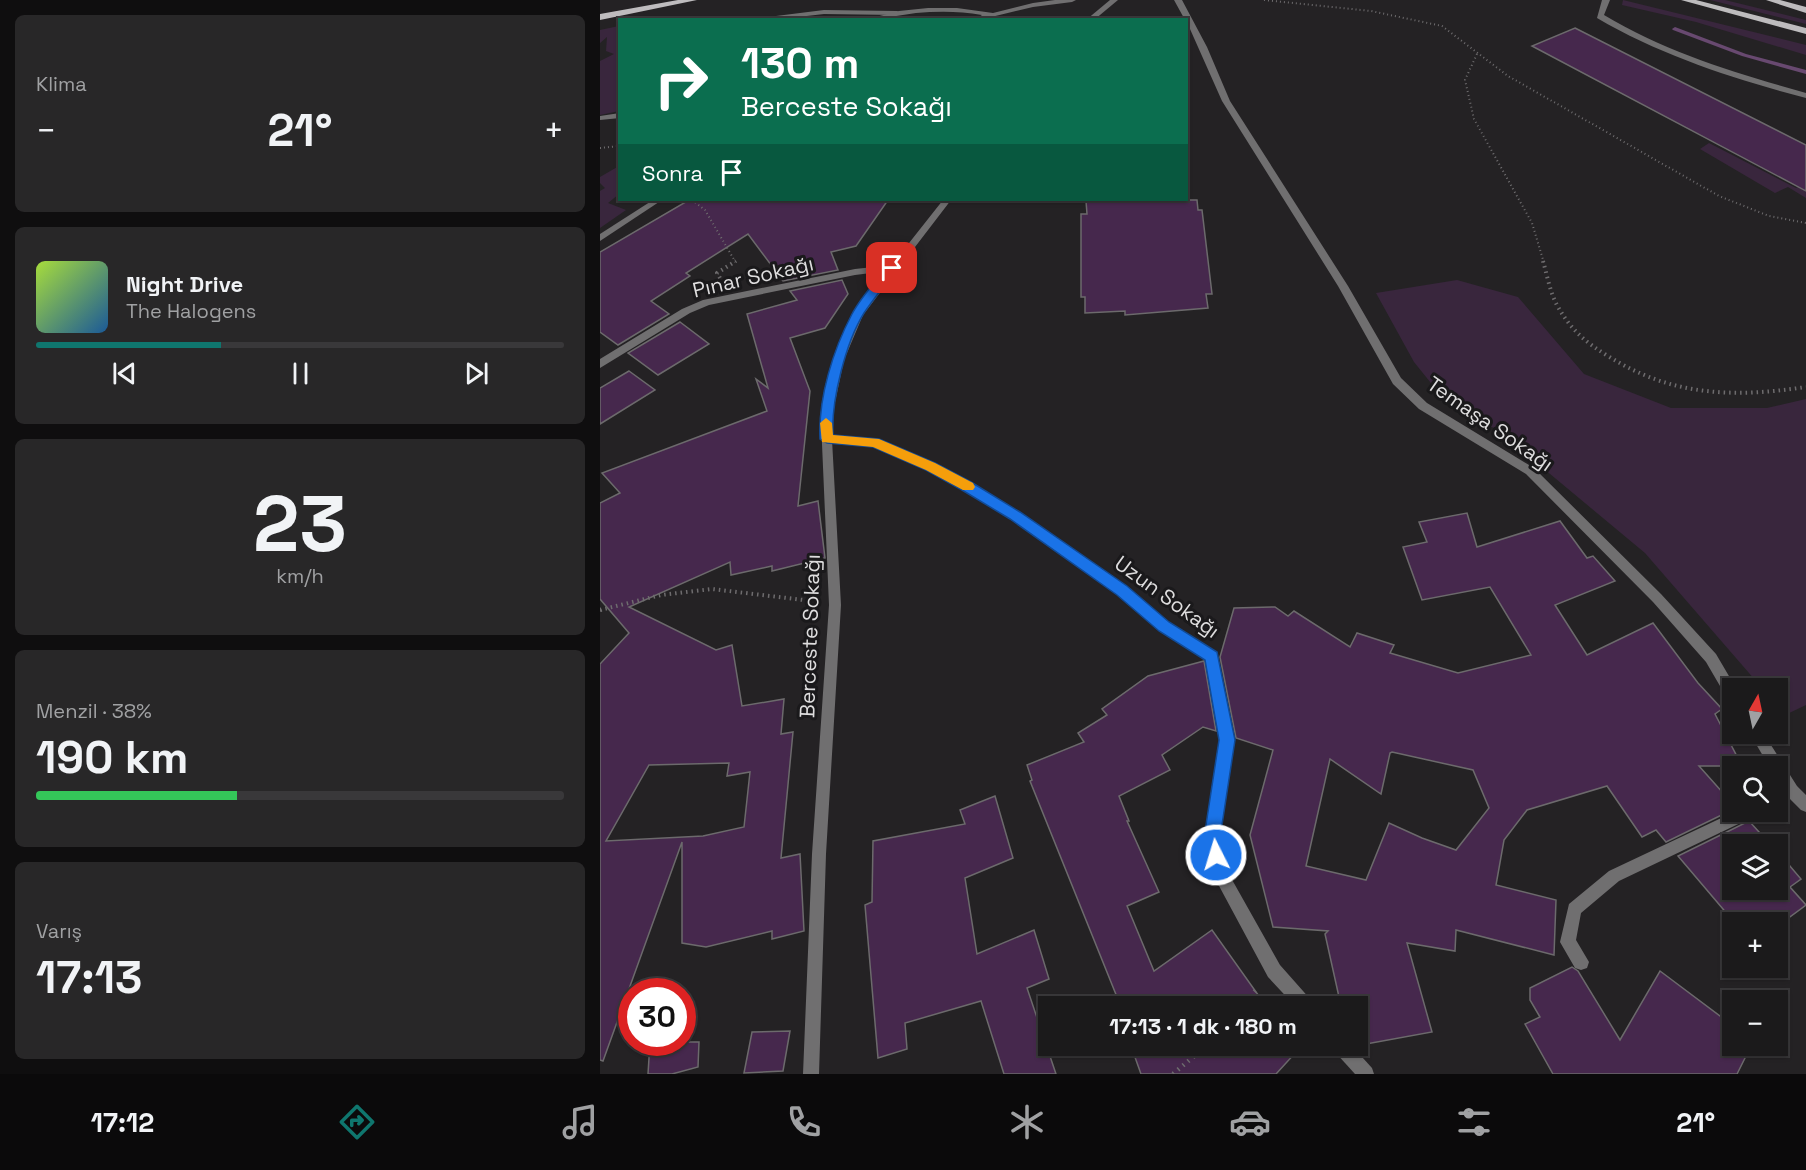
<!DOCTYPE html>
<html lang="tr">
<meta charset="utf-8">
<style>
:root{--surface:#1b1a1b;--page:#282728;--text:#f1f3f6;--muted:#a0a1a3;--line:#39383a;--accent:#0f766e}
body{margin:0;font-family:"Space Grotesk",sans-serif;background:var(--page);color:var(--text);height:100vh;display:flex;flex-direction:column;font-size:22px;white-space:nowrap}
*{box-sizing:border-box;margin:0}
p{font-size:20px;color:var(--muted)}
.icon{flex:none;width:33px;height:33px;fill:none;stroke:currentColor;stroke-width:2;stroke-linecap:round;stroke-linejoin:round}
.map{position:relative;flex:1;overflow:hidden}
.sheet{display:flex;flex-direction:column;gap:15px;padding:15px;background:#0f0e0f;width:600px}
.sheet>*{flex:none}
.hud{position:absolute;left:18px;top:18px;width:570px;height:183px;border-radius:0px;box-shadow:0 2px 4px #0004,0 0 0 2px var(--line);background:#0b6e4f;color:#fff;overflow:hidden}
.needle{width:39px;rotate:9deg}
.fabs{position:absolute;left:1122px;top:678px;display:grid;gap:12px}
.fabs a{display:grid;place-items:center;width:66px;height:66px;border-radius:0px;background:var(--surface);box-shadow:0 2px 4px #0004,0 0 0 2px var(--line);font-size:30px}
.speed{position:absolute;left:18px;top:978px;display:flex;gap:12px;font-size:30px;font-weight:700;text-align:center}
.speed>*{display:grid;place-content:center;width:78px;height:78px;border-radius:50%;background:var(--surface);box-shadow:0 2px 4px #0004,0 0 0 2px var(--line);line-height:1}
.speed .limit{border:9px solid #d22;background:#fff;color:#111}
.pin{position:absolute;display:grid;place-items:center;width:51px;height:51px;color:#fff;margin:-26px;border-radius:12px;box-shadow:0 3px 9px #0006}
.me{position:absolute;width:66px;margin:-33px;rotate:355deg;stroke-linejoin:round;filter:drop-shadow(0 0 4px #0008)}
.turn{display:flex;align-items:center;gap:21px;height:126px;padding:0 24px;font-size:27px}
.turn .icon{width:78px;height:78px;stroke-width:2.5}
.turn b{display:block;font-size:42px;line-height:51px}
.then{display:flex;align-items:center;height:57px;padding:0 24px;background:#0003;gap:12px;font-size:22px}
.big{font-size:45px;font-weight:600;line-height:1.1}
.sheet .card{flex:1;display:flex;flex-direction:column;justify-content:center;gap:9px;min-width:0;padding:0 21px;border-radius:9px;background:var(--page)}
.sheet .dial{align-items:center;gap:0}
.dial b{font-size:78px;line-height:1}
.song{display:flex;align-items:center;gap:18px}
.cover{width:72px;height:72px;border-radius:9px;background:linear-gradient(135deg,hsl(80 70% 55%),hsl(210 70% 35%))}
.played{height:6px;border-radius:3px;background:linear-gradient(90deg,var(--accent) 35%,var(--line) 35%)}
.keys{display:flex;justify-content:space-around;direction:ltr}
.heat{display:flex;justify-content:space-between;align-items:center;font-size:33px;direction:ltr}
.charge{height:9px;border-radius:4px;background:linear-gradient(90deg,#34c759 38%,var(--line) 0)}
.trip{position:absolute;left:438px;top:996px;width:330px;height:60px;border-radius:0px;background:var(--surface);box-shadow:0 2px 4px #0004,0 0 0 2px var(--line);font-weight:600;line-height:60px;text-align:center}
.dock{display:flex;height:96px;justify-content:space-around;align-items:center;background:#0b0a0b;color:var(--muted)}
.dock .icon{width:42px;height:42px}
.dock .current{color:var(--accent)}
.dock b{font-size:27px;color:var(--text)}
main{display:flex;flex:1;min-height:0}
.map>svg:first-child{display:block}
.green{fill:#39263d}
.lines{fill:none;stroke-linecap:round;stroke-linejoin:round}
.stream{fill:#684970;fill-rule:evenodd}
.building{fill:#46284d;stroke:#6c6a6c;stroke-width:1.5;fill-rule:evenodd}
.path-far2{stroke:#6e6c6e;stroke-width:2;stroke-dasharray:1 3;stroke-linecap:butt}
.path-far1{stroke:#6e6c6e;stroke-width:4;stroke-dasharray:1.5 4;stroke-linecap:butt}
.path{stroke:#6e6c6e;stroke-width:4.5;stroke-dasharray:1.5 5;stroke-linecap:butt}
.service{fill:#706f70;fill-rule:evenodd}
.minor{fill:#706f70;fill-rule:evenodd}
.tertiary{fill:#706f70;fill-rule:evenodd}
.primary{fill:#bebcbe;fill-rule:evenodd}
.route{fill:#1a73e8;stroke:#114b97;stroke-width:1.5}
.slow{fill:#f59e0b}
.labels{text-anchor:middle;stroke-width:6;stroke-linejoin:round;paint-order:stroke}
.street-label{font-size:21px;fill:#deddde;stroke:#1a191b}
</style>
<main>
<section class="sheet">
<div class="card"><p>Klima</p>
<div class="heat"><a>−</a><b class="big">21°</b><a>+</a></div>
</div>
<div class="card">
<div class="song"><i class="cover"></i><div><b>Night Drive</b><p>The Halogens</p></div></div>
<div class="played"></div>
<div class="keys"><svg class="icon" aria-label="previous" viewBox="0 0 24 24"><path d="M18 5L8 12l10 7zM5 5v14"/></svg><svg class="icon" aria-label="pause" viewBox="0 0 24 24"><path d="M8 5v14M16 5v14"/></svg><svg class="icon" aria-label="next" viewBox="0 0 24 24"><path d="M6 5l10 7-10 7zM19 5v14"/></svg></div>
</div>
<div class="card dial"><b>23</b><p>km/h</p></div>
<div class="card"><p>Menzil · 38%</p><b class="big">190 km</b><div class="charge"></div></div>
<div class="card"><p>Varış</p><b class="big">17:13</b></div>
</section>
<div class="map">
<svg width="1206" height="1074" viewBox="0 0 1206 1074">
<rect width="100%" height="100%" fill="#242224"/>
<!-- green -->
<g class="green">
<path d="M1023,0L1206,45V55L1096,22L1022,5Z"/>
<path d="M1110,0H1125L1206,20V24Z"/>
<path d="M19,26V111L0,115V61L14,54L6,51L7,37L0,43V30Z"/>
<path d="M1109,143L1196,188L1206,183V198L1188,187L1175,193L1100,149Z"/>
<path d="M19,166V194L8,203L26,210L0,228V191L5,188L0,183V177Z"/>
<path d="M857,280L918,297L984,374L1071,408H1167L1206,399V705L1185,715L1178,707V688H1162L1045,553L896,429L851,408L814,362L776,293Z"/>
</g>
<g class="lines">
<!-- stream -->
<path class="stream" d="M1075,27L1146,54L1206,70V74L1142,56L1073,30L1072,29Z"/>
</g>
<!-- building -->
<g class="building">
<path d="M975,28L1206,145V191L932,46Z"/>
<path d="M89,200H288L256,246L231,252L238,270L183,281L148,234L86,273L90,276L51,301L69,314L18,345L0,332V252Z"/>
<path d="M526,200H597L598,210H602L612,294H606L608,308L525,315V311L485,313V297H481V214H487L486,201Z"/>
<path d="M242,280L248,294L225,328L190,338L210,391L198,506L218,501L225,558L172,571V566L131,575L130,562L29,607L116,650L132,645L142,706L184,699L181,734L193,732L181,858L200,854L204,931L172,939V931L106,947L82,943V842L3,1061L0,1060V664L29,633L0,599V503L20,493L2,473L167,411L156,379L168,388L147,314L197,300L190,291ZM129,763L127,776L150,772L144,827L103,836L6,841L49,765Z"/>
<path d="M80,322L109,344L58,375L28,353Z"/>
<path d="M29,371L55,390L0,424V388Z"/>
<path d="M867,513L877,547L960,521L987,558L993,556L1015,581L955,605L987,655L1053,623L1098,683L1122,709L1115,714L1142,766H1099L1132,803V810L1066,842L1056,830L1042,837L1007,786L927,810L904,840L896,885L956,900L954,955L856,930L855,951L807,943L832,1032L755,1046H758V1006H741L725,934L728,931L673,927L650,835L673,750L636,738L620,657L634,608L675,607L688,616L694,611L750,647L757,633L794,645L790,653L858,673L931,655L890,587L822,600L803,547L827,542L819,522ZM792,752L873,770L889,808L856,850L822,838L789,823L766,880L706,866L730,759L781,794L790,753Z"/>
<path d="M604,661L616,731L603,727L562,755L570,770L519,796L529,821H527L559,892L527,906L554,971L612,930L666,1006H517L514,999L517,997L430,781L432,780L427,765L484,742L478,733L507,715L502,709L548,676Z"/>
<path d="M395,796L413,858L365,878L377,954L434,930L449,979L427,988L456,1074H404L381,1001L305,1023L307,1049L278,1058L265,905L272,902L273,841L365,824L360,810Z"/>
<path d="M1149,821L1170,844H1132V890H1178V852L1201,879L1190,887L1206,905L1183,922H1134L1078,856Z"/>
<path d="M972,967L978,971L1020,1040L1060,971L1132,1025V1046H1151L1137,1074H953L925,1024L940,1017L930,1000V988Z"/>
<path d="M190,1031L183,1071L144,1073L152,1032Z"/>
<path d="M50,1042H99L98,1067L72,1074H48Z"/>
<path d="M531,1046H693L697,1051L676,1074H541Z"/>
</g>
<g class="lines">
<!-- path-far2 -->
<g class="path-far2">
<path d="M664,0L771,11L842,26L908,76L1119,196L1169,216L1206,223"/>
<path d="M877,54L865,80L874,119L932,223L944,263"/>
<path d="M0,148L20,146"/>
<path d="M92,200L105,210L136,263"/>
</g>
<!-- path-far1 -->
<g class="path-far1">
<path d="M943,261C947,275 950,292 957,305C970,329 985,342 1008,356C1071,396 1133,398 1206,387"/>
<path d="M120,278L117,273L136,261"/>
<path d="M0,610L61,595L112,589L212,601"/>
</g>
<!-- path -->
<g class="path">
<path d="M0,610L2,609"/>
<path d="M641,1006L657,989"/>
<path d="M573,1074L606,1046"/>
</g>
<!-- service -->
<path class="service" d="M224,10L297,11L301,13L297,15L224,14L172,20H143Z"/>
<!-- minor -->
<g class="minor">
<path d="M455,0H476L472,2L433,7L383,19L379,17L382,15C360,11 338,11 316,13C298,15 282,20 264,20L299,11L328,8H357L393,13L433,3Z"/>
<path d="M574,0H582L607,47L630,101L748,286L801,378L827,403L934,468L1061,594L1116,654L1136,688H1132V700L1127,698L1106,662L1053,602L926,474L819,409L793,384L738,286L622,101L586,20H585Z"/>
<path d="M1002,0H1010L1004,15C1067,53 1136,73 1206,93V98C1134,79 1062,56 997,18Z"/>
<path d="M20,113V118L0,120V116Z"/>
<path d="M53,200H62L0,241V234Z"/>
<path d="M292,265L297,268L295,270L255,275L109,305L90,313L0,368V359L82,309L103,300L255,269Z"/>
<path d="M227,435L279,439L335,463L371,483L419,513L526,586L569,623L617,652L634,740L619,839L626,869L680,965L711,1000L713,1006H695L668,977L611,871L605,839L620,740L606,659L559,631L518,594L411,519L363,489L327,469L274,446L223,442L221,439L223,436Z"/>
<path d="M1150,734H1164L1197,786L1206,795V812L1201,810L1190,799L1178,805V791L1183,788L1178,779V766H1169Z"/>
<path d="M1134,812H1155L1153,817L1019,881L981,913L976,940L989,962L987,968L981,970L975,968L960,942L969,904L1009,871Z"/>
<path d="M733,1046H752L772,1068L774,1074H755L735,1052Z"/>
</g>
<!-- tertiary -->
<g class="tertiary">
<path d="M510,0H518L494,20H486Z"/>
<path d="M343,200H351L263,315L244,360L231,421L241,605L226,854L219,1074H203L212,854L229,605L221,421L234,360L253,314Z"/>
</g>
<!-- primary -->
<g class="primary">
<path d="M78,0H97L0,20V14Z"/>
<path d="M1081,0H1096L1206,28V34Z"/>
<path d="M1166,0H1180L1206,7V13Z"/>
</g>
</g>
<!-- route -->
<path class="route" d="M292,265L297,268C287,283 274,298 264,313C246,342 231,400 233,435L279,439L335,463L371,482L420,512L527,586L569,622L617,652L635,740L620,838L624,855L622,861L616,863L610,861L604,838L619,740L605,660L559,631L517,595L410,519L362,490L326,470L273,447L227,443L220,439C218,398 233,350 252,314C261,297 276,281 288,266Z"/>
<!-- slow -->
<path class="slow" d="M226,418L232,423L233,435L279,439L335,463L373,483L375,487L373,490H363L326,470L273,447L222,442L220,423Z"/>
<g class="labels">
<!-- street labels -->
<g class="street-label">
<text transform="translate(153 277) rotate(-13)" y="7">Pınar Sokağı</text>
<text transform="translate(890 424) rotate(35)" y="7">Temaşa Sokağı</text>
<text transform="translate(567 597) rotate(36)" y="7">Uzun Sokağı</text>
<text transform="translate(210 636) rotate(-88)" y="7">Berceste Sokağı</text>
</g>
</g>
</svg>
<div class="fabs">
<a><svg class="needle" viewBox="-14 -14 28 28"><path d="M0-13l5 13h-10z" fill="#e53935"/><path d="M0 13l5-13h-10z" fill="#a0a1a3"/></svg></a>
<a><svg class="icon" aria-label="search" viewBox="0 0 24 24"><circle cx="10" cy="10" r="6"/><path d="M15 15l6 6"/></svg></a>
<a><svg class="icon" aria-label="layers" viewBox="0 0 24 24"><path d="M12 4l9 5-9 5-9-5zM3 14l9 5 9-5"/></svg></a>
<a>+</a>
<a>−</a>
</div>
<div class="speed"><div class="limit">30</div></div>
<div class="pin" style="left:292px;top:268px;background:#d93025"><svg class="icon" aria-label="arrive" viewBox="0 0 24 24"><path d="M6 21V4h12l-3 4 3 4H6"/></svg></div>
<svg class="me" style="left:616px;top:855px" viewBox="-20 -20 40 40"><circle r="17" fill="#1a73e8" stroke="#fff" stroke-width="3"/><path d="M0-11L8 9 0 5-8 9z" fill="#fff"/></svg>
<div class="trip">17:13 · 1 dk · 180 m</div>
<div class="hud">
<div class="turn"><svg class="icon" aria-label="right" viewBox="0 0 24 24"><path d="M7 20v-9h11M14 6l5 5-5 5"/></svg><div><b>130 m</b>Berceste Sokağı</div></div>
<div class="then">Sonra<svg class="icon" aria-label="arrive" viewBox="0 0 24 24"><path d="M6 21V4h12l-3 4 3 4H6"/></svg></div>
</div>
</div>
</main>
<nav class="dock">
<b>17:12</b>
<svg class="icon current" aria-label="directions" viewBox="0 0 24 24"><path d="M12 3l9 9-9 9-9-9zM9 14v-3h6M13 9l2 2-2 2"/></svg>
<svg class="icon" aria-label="music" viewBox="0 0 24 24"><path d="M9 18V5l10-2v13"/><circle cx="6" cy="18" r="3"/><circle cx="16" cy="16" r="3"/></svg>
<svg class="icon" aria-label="phone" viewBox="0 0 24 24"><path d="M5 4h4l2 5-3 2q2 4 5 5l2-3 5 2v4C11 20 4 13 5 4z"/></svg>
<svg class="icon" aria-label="climate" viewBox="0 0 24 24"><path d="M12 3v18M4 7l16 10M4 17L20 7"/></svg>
<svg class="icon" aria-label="car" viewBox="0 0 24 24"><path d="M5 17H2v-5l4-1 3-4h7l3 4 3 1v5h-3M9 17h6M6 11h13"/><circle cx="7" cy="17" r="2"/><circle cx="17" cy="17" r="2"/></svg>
<svg class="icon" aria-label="filters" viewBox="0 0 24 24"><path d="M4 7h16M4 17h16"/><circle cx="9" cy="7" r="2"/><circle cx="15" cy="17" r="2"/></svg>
<b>21°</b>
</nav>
